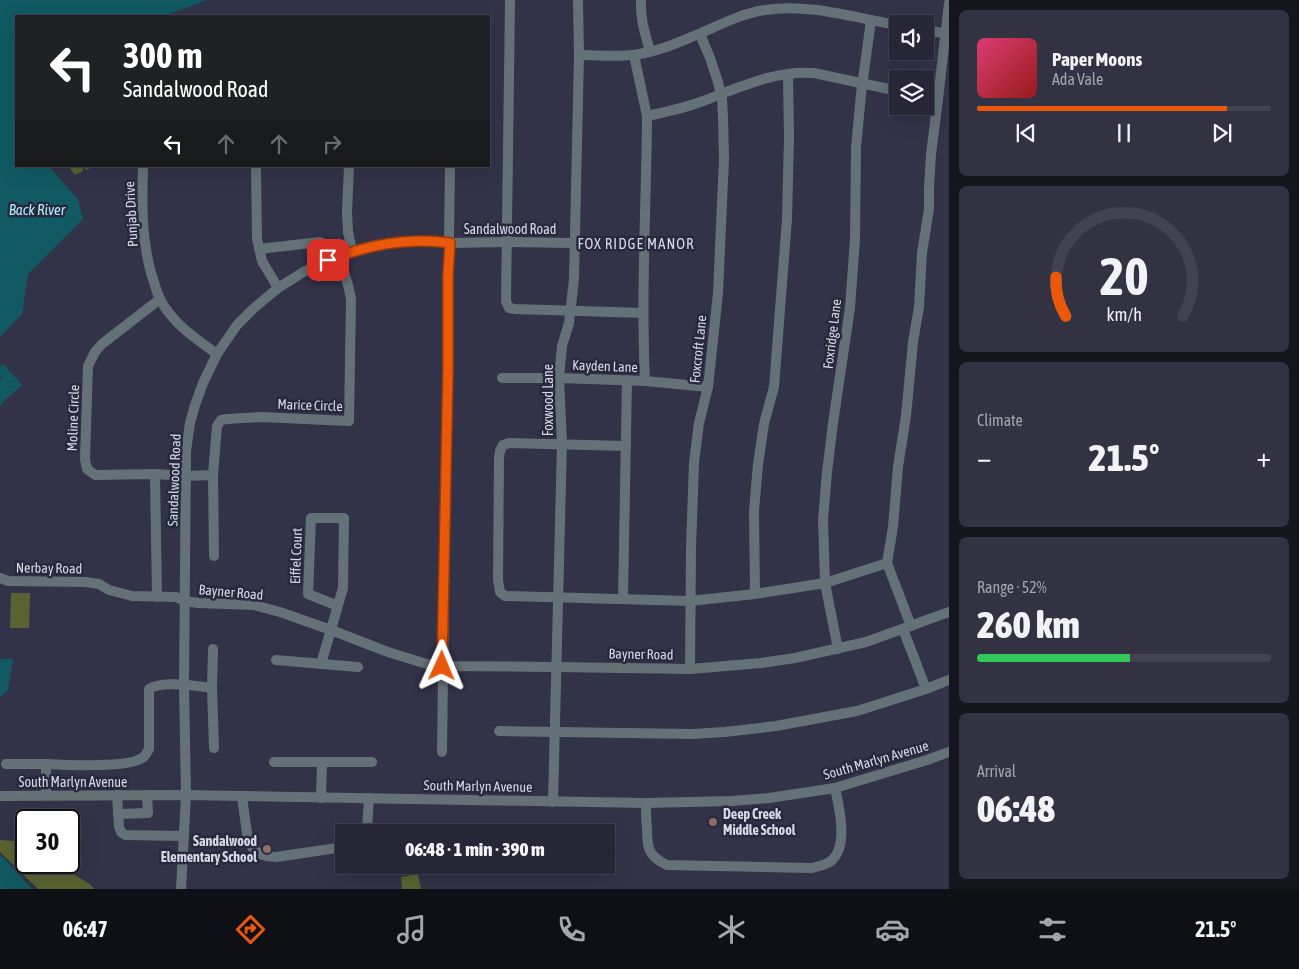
<!DOCTYPE html>
<meta charset="utf-8">
<style>
:root{--surface:#262637;--page:#323242;--text:#f1f3f6;--muted:#a4a5ad;--line:#424352;--accent:#ea580c}
body{margin:0;font-family:"Asap Condensed",sans-serif;background:var(--page);color:var(--text);height:100vh;display:flex;flex-direction:column;font-size:19px;white-space:nowrap}
*{box-sizing:border-box;margin:0}
p{font-size:16px;color:var(--muted)}
.icon{flex:none;width:28px;height:28px;fill:none;stroke:currentColor;stroke-width:2;stroke-linecap:round;stroke-linejoin:round}
.map{position:relative;flex:1;overflow:hidden}
.sheet{display:flex;flex-direction:column;gap:10px;padding:10px;background:#15151e;width:350px}
.sheet>*{flex:none}
.banner{position:absolute;left:15px;top:15px;width:475px;height:152px;border-radius:0px;box-shadow:0 5px 20px #0002,0 0 0 1px var(--line);background:#202124;color:#fff;overflow:hidden}
.controls{position:absolute;left:889px;top:15px;display:grid;gap:10px}
.controls a{display:grid;place-items:center;width:45px;height:45px;border-radius:0px;background:var(--surface);box-shadow:0 5px 20px #0002,0 0 0 1px var(--line);font-size:25px}
.speed{position:absolute;left:15px;top:809px;display:flex;gap:10px;font-size:25px;font-weight:700;text-align:center}
.speed>*{display:grid;place-content:center;width:65px;height:65px;border-radius:50%;background:var(--surface);box-shadow:0 5px 20px #0002,0 0 0 1px var(--line);line-height:1}
.speed .limit{border:2px solid #111;border-radius:8px;background:#fff;color:#111}
.pin{position:absolute;display:grid;place-items:center;width:42px;height:42px;color:#fff;margin:-21px;border-radius:10px;box-shadow:0 2px 8px #0006}
.me{position:absolute;width:55px;margin:-28px;rotate:1deg;stroke-linejoin:round;filter:drop-shadow(0 0 4px #0008)}
.turn{display:flex;align-items:center;gap:18px;height:105px;padding:0 25px;font-size:22px}
.turn .icon{width:65px;height:65px;stroke-width:2.5}
.turn b{display:block;font-size:35px;line-height:42px}
.lanes{display:flex;align-items:center;height:48px;padding:0 25px;background:#0003;justify-content:center;gap:25px;direction:ltr}
.lanes .off{opacity:.35}
.big{font-size:38px;font-weight:800;line-height:1.1}
.sheet .card{flex:1;display:flex;flex-direction:column;justify-content:center;gap:8px;min-width:0;padding:0 18px;border-radius:8px;background:var(--page)}
.sheet .dial{align-items:center;gap:0}
.dial svg{height:130px;overflow:visible;fill:none;stroke:var(--line);stroke-width:7;stroke-linecap:round;text-anchor:middle}
.dial text{fill:var(--text);stroke:none}
.song{display:flex;align-items:center;gap:15px}
.cover{width:60px;height:60px;border-radius:8px;background:linear-gradient(135deg,hsl(340 70% 55%),hsl(0 70% 35%))}
.played{height:5px;border-radius:2px;background:linear-gradient(90deg,var(--accent) 85%,var(--line) 85%)}
.keys{display:flex;justify-content:space-around;direction:ltr}
.heat{display:flex;justify-content:space-between;align-items:center;font-size:28px;direction:ltr}
.charge{height:8px;border-radius:4px;background:linear-gradient(90deg,#34c759 52%,var(--line) 0)}
.trip{position:absolute;left:335px;top:824px;width:280px;height:50px;border-radius:0px;background:var(--surface);box-shadow:0 5px 20px #0002,0 0 0 1px var(--line);font-weight:800;line-height:50px;text-align:center}
.menu{display:flex;height:80px;justify-content:space-around;align-items:center;background:#0f0f16;color:var(--muted)}
.menu .icon{width:35px;height:35px}
.menu .selected{color:var(--accent)}
.menu b{font-size:22px;color:var(--text)}
main{display:flex;flex:1;min-height:0}
.map>svg:first-child{display:block}
.green{fill:#5a6231}
.water{fill:#115a63}
.lines{fill:none;stroke-linecap:round;stroke-linejoin:round}
.minor{stroke:#647177;stroke-width:10}
.route-casing{stroke:#983908;stroke-width:12}
.route{stroke:#ea580c;stroke-width:9}
.education-dot{fill:#8d6e63;stroke:#28283e;stroke-width:2}
.labels{text-anchor:middle;stroke-width:5;stroke-linejoin:round;paint-order:stroke}
.street-label{font-size:14px;fill:#d7d8e6;stroke:#28283e}
.poi-label{font-size:14px;font-weight:bold;fill:#d7d8e6;stroke:#28283e;text-anchor:start}
.water-label{font-size:15px;font-style:italic;fill:#abeff9;stroke:#28283e}
.neighbourhood-label{font-size:15px;letter-spacing:1px;fill:#d7d8e6;stroke:#28283e}
</style>
<main>
<div class="map">
<svg width="949" height="889" viewBox="0 0 949 889">
<rect width="100%" height="100%" fill="#323249"/>
<!-- green -->
<g class="green">
<path d="M68,166H93L87,170L83,168V171L75,175Z"/>
<path d="M11,593H30L29,628H10Z"/>
<path d="M0,840L26,842V862L56,863L91,885L94,889H38L0,852Z"/>
<path d="M418,874L421,889H402L401,877Z"/>
</g>
<!-- water -->
<g class="water">
<path d="M0,0H207L164,16H16V166H49L78,200L83,219L28,274L22,314L0,337Z"/>
<path d="M3,364L22,385L0,405V380L2,378L0,376V367Z"/>
<path d="M0,659H13L8,690L0,697Z"/>
<path d="M0,854L32,889H0Z"/>
</g>
<g class="lines">
<!-- minor -->
<g class="minor">
<path d="M510,0L506,301L509,308L515,309L643,313"/>
<path d="M641,0C640,18 645,34 650,51"/>
<path d="M925,30L949,34"/>
<path d="M579,55C597,55 615,57 632,55C655,53 680,42 701,33C722,24 743,13 765,10C809,3 855,18 898,25"/>
<path d="M634,55L647,116V122C646,208 641,295 645,381"/>
<path d="M925,96L938,99"/>
<path d="M647,116C666,112 685,108 703,101C738,88 775,70 814,73L898,91"/>
<path d="M143,166C142,205 141,235 151,273C154,281 156,291 160,299C172,323 196,339 217,354"/>
<path d="M256,166L257,239L262,261L278,288"/>
<path d="M349,166L347,212L348,232L352,251"/>
<path d="M160,299L102,344L95,352L88,366L85,459L87,469L95,475L155,474L185,476L213,475"/>
<path d="M502,378H559L645,381L708,387"/>
<path d="M626,446L509,443L503,445L500,451L499,458L498,580L500,592L505,596L690,601L755,594L825,583L887,563L893,527L898,467L906,416L913,342L919,307L922,253L929,209V188L931,154L938,99L949,3"/>
<path d="M155,474L157,597"/>
<path d="M214,556L213,475L217,426L221,420L228,419L261,417L349,421L351,299L348,285L339,256L331,247L320,242L259,249"/>
<path d="M887,563L911,626"/>
<path d="M0,578L8,581L85,582L99,584L109,590L132,596L176,597L185,601L198,603L254,605L280,612L331,630L388,652L427,664L442,666L556,667L690,669L761,663L795,658L866,642L949,612"/>
<path d="M755,594L754,511L758,464L764,424L774,387L787,219L789,137L788,74"/>
<path d="M623,599L627,380"/>
<path d="M903,629L926,689"/>
<path d="M213,649L212,688L214,748"/>
<path d="M838,649L825,583L823,520L827,472L833,423L850,308L855,239L856,148L861,94L871,20"/>
<path d="M276,660L358,667"/>
<path d="M321,664L343,588L344,518H311L308,594L338,606"/>
<path d="M690,669L691,548L694,463L699,423L708,387L718,293L724,159L723,117L722,99L718,82L710,58L700,34"/>
<path d="M499,731L692,734L725,732L776,726L857,711L926,689L949,680"/>
<path d="M442,752L450,166"/>
<path d="M274,762H372"/>
<path d="M6,764H46"/>
<path d="M46,795V764C65,765 129,768 142,758C146,756 147,752 149,749V689C162,680 197,686 212,688"/>
<path d="M117,795L119,827L121,832L125,835L184,836"/>
<path d="M0,796L186,795L646,803L732,801L769,798L835,788L927,760L949,752"/>
<path d="M242,797L248,840C253,853 263,857 276,857L344,847"/>
<path d="M321,798L322,762"/>
<path d="M553,802L562,443L559,378L562,346L569,323L574,279L579,55L578,0"/>
<path d="M646,803C646,812 646,820 647,828C647,848 648,856 667,865L812,868C819,866 826,865 831,861C849,846 839,807 835,788"/>
<path d="M118,814L148,813L147,795"/>
<path d="M366,832L367,829L369,798"/>
<path d="M181,889L186,795L184,685L186,451L190,423L195,405L203,383L217,354L237,325L253,309L278,288L305,271L352,251L371,246L400,242L434,241L450,243L506,242L574,243"/>
</g>
</g>
<g class="lines">
<!-- route casing -->
<g class="route-casing">
<path id="route" d="M328,260C369,245 406,237 450,243L448,275V370L442,666"/>
</g>
<!-- route -->
<use href="#route" class="route"/>
</g>
<!-- markers -->
<g class="education-dot">
<circle cx="713" cy="822" r="5"/>
<circle cx="267" cy="849" r="5"/>
</g>
<g class="labels">
<!-- street labels -->
<g class="street-label">
<text transform="translate(131 214) rotate(-93)" y="5">Punjab Drive</text>
<text x="510" y="234">Sandalwood Road</text>
<text transform="translate(832 334) rotate(-83)" y="5">Foxridge Lane</text>
<text transform="translate(698 349) rotate(-84)" y="5">Foxcroft Lane</text>
<text transform="translate(605 366) rotate(2)" y="5">Kayden Lane</text>
<text transform="translate(548 400) rotate(-90)" y="5">Foxwood Lane</text>
<text transform="translate(310 405) rotate(2)" y="5">Marice Circle</text>
<text transform="translate(73 418) rotate(-88)" y="5">Moline Circle</text>
<text transform="translate(174 480) rotate(-88)" y="5">Sandalwood Road</text>
<text transform="translate(296 556) rotate(-88)" y="5">Eiffel Court</text>
<text transform="translate(49 568) rotate(1)" y="5">Nerbay Road</text>
<text transform="translate(231 592) rotate(5)" y="5">Bayner Road</text>
<text transform="translate(641 654) rotate(1)" y="5">Bayner Road</text>
<text transform="translate(876 760) rotate(-16)" y="5">South Marlyn Avenue</text>
<text x="73" y="787">South Marlyn Avenue</text>
<text transform="translate(478 786) rotate(1)" y="5">South Marlyn Avenue</text>
</g>
<!-- poi labels -->
<g class="poi-label">
<text x="723" y="819">Deep Creek<tspan x="723" dy="16">Middle School</tspan></text>
<text x="257" y="846" text-anchor="end">Sandalwood<tspan x="257" dy="16">Elementary School</tspan></text>
</g>
<!-- water labels -->
<g class="water-label">
<text x="37" y="215">Back River</text>
</g>
<!-- neighbourhood labels -->
<g class="neighbourhood-label">
<text x="636" y="249">FOX RIDGE MANOR</text>
</g>
</g>
</svg>
<div class="controls">
<a><svg class="icon" aria-label="sound" viewBox="0 0 24 24"><path d="M4 9h4l5-4v14l-5-4H4zM17 9q2 3 0 6"/></svg></a>
<a><svg class="icon" aria-label="layers" viewBox="0 0 24 24"><path d="M12 4l9 5-9 5-9-5zM3 14l9 5 9-5"/></svg></a>
</div>
<div class="speed"><div class="limit">30</div></div>
<div class="pin" style="left:328px;top:260px;background:#d93025"><svg class="icon" aria-label="arrive" viewBox="0 0 24 24"><path d="M6 21V4h12l-3 4 3 4H6"/></svg></div>
<svg class="me" style="left:442px;top:666px" viewBox="-20 -20 40 40"><path d="M0-17L14 15 0 8-14 15z" fill="#ea580c" stroke="#fff" stroke-width="4"/></svg>
<div class="trip">06:48 · 1 min · 390 m</div>
<div class="banner">
<div class="turn"><svg class="icon" aria-label="left" viewBox="0 0 24 24"><path d="M17 20v-9H6M10 6l-5 5 5 5"/></svg><div><b>300 m</b>Sandalwood Road</div></div>
<div class="lanes"><svg class="icon" aria-label="left" viewBox="0 0 24 24"><path d="M17 20v-9H6M10 6l-5 5 5 5"/></svg><svg class="icon off" aria-label="ahead" viewBox="0 0 24 24"><path d="M12 20V5M6 11l6-6 6 6"/></svg><svg class="icon off" aria-label="ahead" viewBox="0 0 24 24"><path d="M12 20V5M6 11l6-6 6 6"/></svg><svg class="icon off" aria-label="right" viewBox="0 0 24 24"><path d="M7 20v-9h11M14 6l5 5-5 5"/></svg></div>
</div>
</div>
<section class="sheet">
<div class="card">
<div class="song"><i class="cover"></i><div><b>Paper Moons</b><p>Ada Vale</p></div></div>
<div class="played"></div>
<div class="keys"><svg class="icon" aria-label="previous" viewBox="0 0 24 24"><path d="M18 5L8 12l10 7zM5 5v14"/></svg><svg class="icon" aria-label="pause" viewBox="0 0 24 24"><path d="M8 5v14M16 5v14"/></svg><svg class="icon" aria-label="next" viewBox="0 0 24 24"><path d="M6 5l10 7-10 7zM19 5v14"/></svg></div>
</div>
<div class="card dial"><svg viewBox="0 0 100 80">
<path d="M14 69A42 42 0 1 1 86 69"/>
<path d="M14 69A42 42 0 0 1 8 45" stroke="#ea580c"/>
<text x="50" y="56" font-size="32" font-weight="700">20</text>
<text x="50" y="72" font-size="11">km/h</text>
</svg></div>
<div class="card"><p>Climate</p>
<div class="heat"><a>−</a><b class="big">21.5°</b><a>+</a></div>
</div>
<div class="card"><p>Range · 52%</p><b class="big">260 km</b><div class="charge"></div></div>
<div class="card"><p>Arrival</p><b class="big">06:48</b></div>
</section>
</main>
<nav class="menu">
<b>06:47</b>
<svg class="icon selected" aria-label="directions" viewBox="0 0 24 24"><path d="M12 3l9 9-9 9-9-9zM9 14v-3h6M13 9l2 2-2 2"/></svg>
<svg class="icon" aria-label="music" viewBox="0 0 24 24"><path d="M9 18V5l10-2v13"/><circle cx="6" cy="18" r="3"/><circle cx="16" cy="16" r="3"/></svg>
<svg class="icon" aria-label="phone" viewBox="0 0 24 24"><path d="M5 4h4l2 5-3 2q2 4 5 5l2-3 5 2v4C11 20 4 13 5 4z"/></svg>
<svg class="icon" aria-label="climate" viewBox="0 0 24 24"><path d="M12 3v18M4 7l16 10M4 17L20 7"/></svg>
<svg class="icon" aria-label="car" viewBox="0 0 24 24"><path d="M5 17H2v-5l4-1 3-4h7l3 4 3 1v5h-3M9 17h6M6 11h13"/><circle cx="7" cy="17" r="2"/><circle cx="17" cy="17" r="2"/></svg>
<svg class="icon" aria-label="filters" viewBox="0 0 24 24"><path d="M4 7h16M4 17h16"/><circle cx="9" cy="7" r="2"/><circle cx="15" cy="17" r="2"/></svg>
<b>21.5°</b>
</nav>
